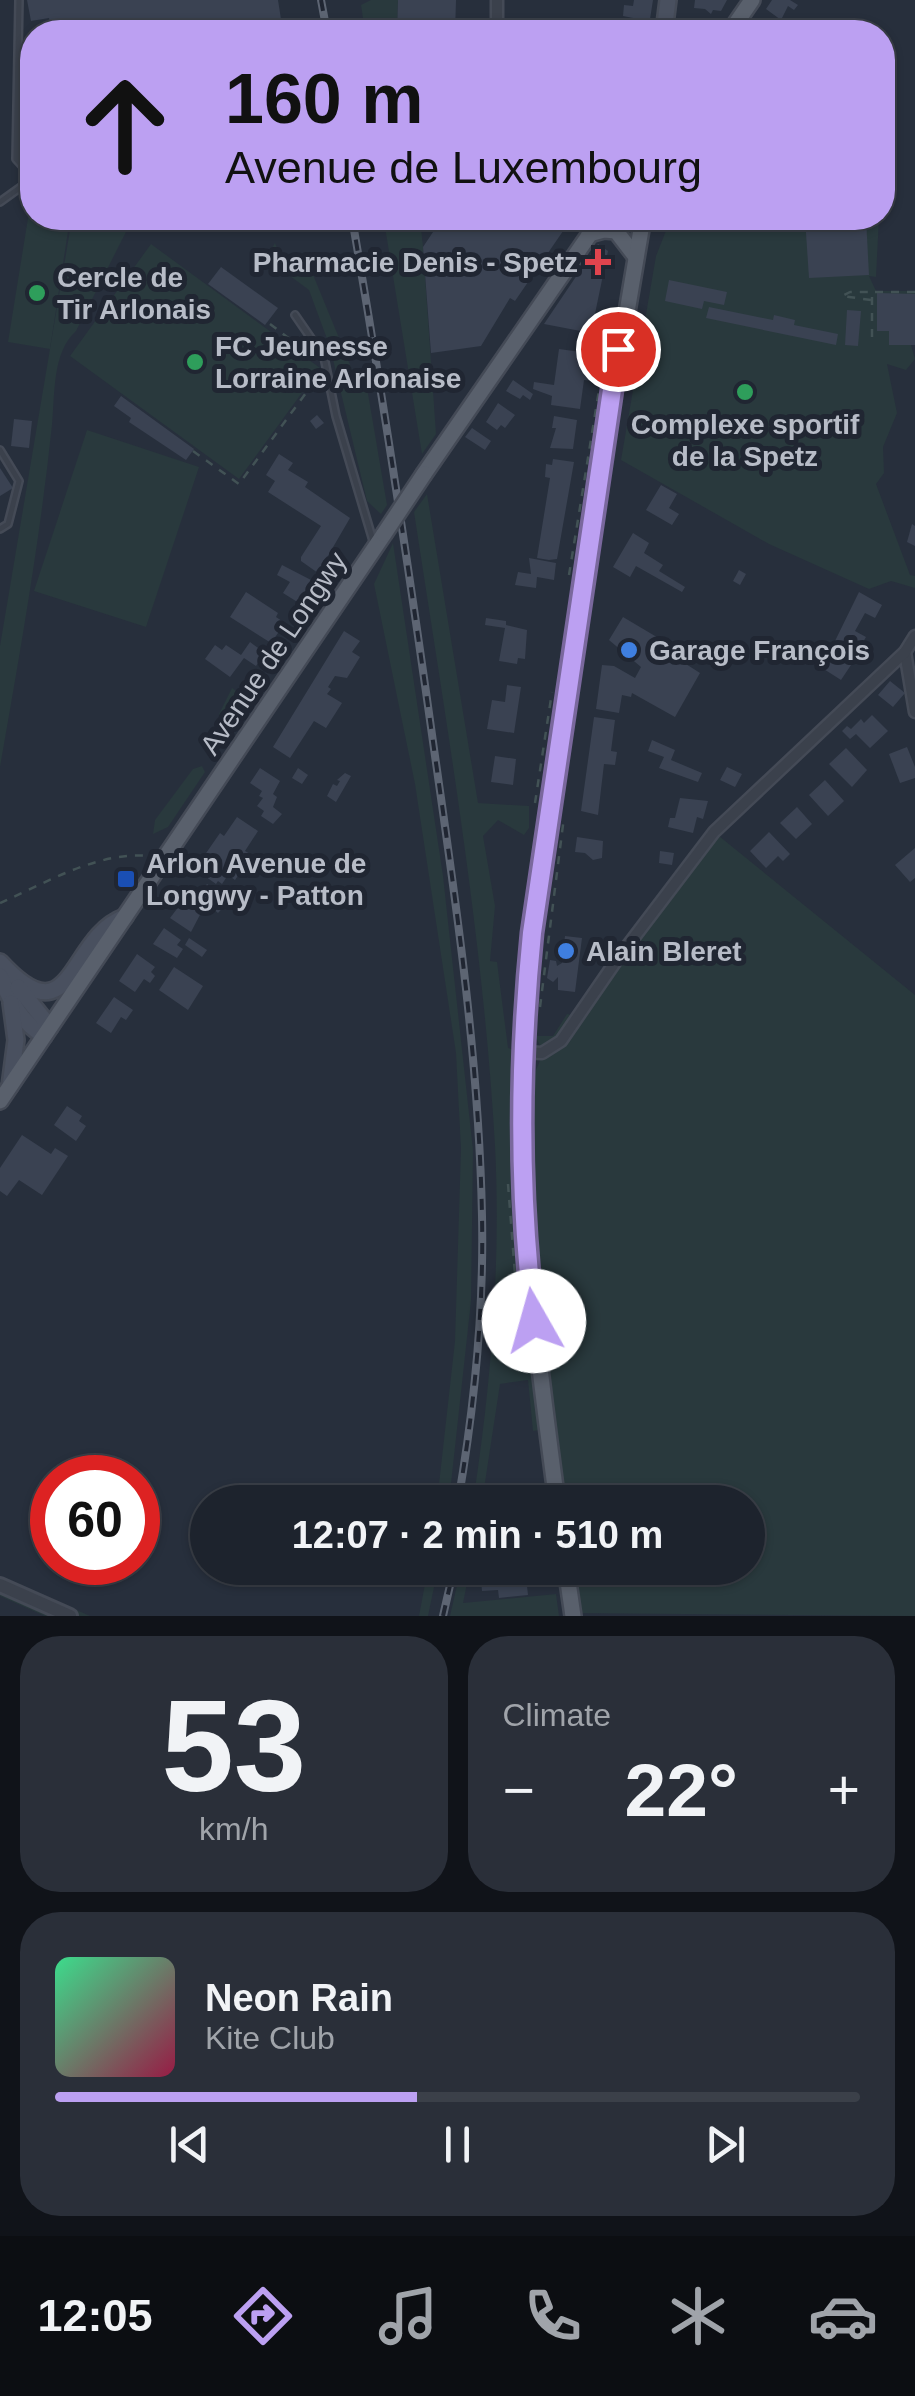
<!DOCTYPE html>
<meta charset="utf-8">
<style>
:root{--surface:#1d232d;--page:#2a2f39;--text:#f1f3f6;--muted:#a0a4aa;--line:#3b4049;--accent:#bca0f2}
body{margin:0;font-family:Arial,sans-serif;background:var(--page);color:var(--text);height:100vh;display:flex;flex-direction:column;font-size:38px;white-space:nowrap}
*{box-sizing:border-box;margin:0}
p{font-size:32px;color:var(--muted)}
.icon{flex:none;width:55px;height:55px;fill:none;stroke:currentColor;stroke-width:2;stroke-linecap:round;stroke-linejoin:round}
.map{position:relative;height:1616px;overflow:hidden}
.sheet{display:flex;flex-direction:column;gap:20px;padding:20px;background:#101319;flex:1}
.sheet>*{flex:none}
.banner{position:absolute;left:20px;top:20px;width:875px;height:210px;border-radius:40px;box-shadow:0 2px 8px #0004,0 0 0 2px var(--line);background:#bca0f2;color:#111;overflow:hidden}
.speed{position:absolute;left:30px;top:1455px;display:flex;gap:20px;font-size:50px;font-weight:700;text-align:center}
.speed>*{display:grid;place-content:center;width:130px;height:130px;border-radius:50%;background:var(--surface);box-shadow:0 2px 8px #0004,0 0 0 2px var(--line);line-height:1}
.speed .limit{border:15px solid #d22;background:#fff;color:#111}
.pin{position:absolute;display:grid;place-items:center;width:85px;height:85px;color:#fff;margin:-42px;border:5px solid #fff;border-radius:50%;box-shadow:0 2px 10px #0007}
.me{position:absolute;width:110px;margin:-55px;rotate:353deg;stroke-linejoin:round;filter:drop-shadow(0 0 8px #0008)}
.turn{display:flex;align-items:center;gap:35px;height:210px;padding:0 40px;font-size:45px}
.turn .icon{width:130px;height:130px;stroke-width:2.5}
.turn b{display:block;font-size:70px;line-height:85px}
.big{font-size:75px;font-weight:700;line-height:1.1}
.sheet .widget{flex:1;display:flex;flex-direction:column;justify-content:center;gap:15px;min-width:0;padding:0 35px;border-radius:40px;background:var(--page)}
.sheet .dial{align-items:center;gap:0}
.dial b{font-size:130px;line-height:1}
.song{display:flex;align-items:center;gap:30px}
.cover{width:120px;height:120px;border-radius:15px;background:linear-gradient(135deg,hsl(150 70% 55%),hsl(340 70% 35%))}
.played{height:10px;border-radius:5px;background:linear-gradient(90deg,var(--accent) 45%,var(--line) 45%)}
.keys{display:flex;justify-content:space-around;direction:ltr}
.heat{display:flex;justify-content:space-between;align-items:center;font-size:55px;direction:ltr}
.sheet .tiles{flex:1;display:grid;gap:20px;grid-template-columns:1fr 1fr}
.widget:last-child{grid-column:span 2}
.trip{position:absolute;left:190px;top:1485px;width:575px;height:100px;border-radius:50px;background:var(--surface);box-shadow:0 2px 8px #0004,0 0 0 2px var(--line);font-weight:700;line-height:100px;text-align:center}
.tabs{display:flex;height:160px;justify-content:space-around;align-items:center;background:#0c0e12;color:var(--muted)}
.tabs .icon{width:70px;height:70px}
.tabs .current{color:var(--accent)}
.tabs b{font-size:45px;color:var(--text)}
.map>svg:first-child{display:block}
.green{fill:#29393d}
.building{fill:#3a4252}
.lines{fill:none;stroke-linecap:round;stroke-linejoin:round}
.service-casing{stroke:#444a56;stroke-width:10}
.minor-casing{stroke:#444a56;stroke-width:15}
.tertiary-casing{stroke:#444a56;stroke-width:18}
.secondary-casing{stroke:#444a56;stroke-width:20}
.primary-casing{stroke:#444a56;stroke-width:20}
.path{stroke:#425255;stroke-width:2.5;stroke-dasharray:8 8;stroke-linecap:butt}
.service{stroke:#3b414c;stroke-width:5}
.minor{stroke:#3b414c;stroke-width:10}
.tertiary{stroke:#3b414c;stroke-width:12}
.secondary{stroke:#49505f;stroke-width:15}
.primary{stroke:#59606c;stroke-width:15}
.rail-casing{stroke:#5d6573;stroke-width:8}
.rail{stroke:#202632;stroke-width:4;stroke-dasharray:11;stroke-linecap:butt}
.primary-bridge-casing{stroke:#444a56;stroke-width:20;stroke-linecap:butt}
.primary-bridge{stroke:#59606c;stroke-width:15}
.route-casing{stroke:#7a689d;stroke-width:25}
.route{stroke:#bca0f2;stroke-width:18}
.health-dot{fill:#e0444e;stroke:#202632;stroke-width:4}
.leisure-dot{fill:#2e9e5b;stroke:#202632;stroke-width:4}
.shop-dot{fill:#3f7fe0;stroke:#202632;stroke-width:4}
.transit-dot{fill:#1a4fb4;stroke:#202632;stroke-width:4}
.labels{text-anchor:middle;stroke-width:10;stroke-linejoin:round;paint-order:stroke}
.poi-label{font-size:28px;font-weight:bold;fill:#b7bcc7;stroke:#202632;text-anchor:start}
.street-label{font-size:28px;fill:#b7bcc7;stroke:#202632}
</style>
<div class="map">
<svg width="915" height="1616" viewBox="0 0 915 1616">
<rect width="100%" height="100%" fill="#272f3c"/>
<!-- green -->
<g class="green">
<path d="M371,0H398L397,32H365L361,5Z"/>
<path d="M29,212H32V218H70L50,349L8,342Z"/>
<path d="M72,218H133L76,331C52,352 55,396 52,425C40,540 20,653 0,767V646Z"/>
<path d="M398,218H420L423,247L436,434L422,454L385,227L398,224Z"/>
<path d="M671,218H879L876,277L869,276L876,291H915V345H911L915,359L906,370L887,364L897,413L883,447L884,473L876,484L910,575L915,576V588L891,581L869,589L769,544L621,460L656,256Z"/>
<path d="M275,243L283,263L307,260L355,377L365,376L387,505L381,514L367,501L330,347L309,290L266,258Z"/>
<path d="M151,244L320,368L239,479L70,356Z"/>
<path d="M87,430L199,467L146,627L34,591Z"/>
<path d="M427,494L478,803L529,806V828L524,835L498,820L483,836L495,906L490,961L497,962L508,1048L522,1052V1073L535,1072C542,1058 544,1050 535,1036H553L567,1014L572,1015L677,870L681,872L714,832L915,995V1616L572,1613L566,1568H748V1502H557L547,1429L533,1431L528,1380L500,1384L482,1502H473C491,1386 501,1264 495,1146C483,934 446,722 414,512Z"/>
<path d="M393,543L443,876L473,1150L471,1301L449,1502H437L455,1341L461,1149L456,1053L415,784L374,584Z"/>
<path d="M232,688L252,702L232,733L220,724L219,714Z"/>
<path d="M202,766L205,772L168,827L153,834L155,820L193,769Z"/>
<path d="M428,1568H438L428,1616H419Z"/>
<path d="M461,1568H470L463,1603L556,1594L559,1616H450Z"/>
<path d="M0,1576L90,1616H45L0,1596Z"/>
</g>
<!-- building -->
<g class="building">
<path d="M27,0H278L283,32H39L38,25L50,23L49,18L31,21Z"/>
<path d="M398,0H456L455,32H397Z"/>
<path d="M634,0H653L648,32H613L614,21L632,24L633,18L623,16L624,5L633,6Z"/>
<path d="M695,0H727L721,11L713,10L711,14L705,9L694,8Z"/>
<path d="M772,0H790L798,5L794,10L788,6L781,20L766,9Z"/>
<path d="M428,218H572L515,301L510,298L481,346L431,353L423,247L439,223L428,224Z"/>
<path d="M805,218H866L869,275L809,278Z"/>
<path d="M598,244L608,251L591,333L544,324Z"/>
<path d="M221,267L278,308L265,325L208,284Z"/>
<path d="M669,280L727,292L724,305L704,301L702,309L665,301Z"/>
<path d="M877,293L915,294V345H889V331H877Z"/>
<path d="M709,307L773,320L774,315L795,320L794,325L838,334L836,345L706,318Z"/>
<path d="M847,310L861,311L858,346L845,345Z"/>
<path d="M559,349L588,353L587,362L595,363L592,381L584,380L580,409L551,405L552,396L533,389L534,382L554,385Z"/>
<path d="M513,380L533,394L530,400L523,395L520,399L506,391Z"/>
<path d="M121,396L194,449L186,460L129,422L131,418L114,406Z"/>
<path d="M498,403L515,415L505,428L501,425L497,430L486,422Z"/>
<path d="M317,415L324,423L316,429L310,421Z"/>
<path d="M554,416L577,420L573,449L550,448L556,428H552Z"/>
<path d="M14,419L32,421L29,448L11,446Z"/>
<path d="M472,428L491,441L485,450L465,437Z"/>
<path d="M279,454L293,463L288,470L308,482L305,487L350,518L318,573L301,561V557L321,526L268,492L275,481L266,475Z"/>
<path d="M553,459L574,462L557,559L549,560L537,558L550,478L545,477L546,464L552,465Z"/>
<path d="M0,468L13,488L0,496Z"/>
<path d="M661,485L677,494L669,508L679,514L672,525L646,510Z"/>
<path d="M912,524L915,526V546L907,542Z"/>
<path d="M633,533L649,543L644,553L663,565L659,571L685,587L682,592L636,566L630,577L613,567Z"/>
<path d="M529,558L556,563L554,580L537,577L536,588L515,585L518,572L531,574Z"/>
<path d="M282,565L313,581L299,603L283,593L290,582L277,575Z"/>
<path d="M739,570L746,574L740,585L733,581Z"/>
<path d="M246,592L278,613L276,617L285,623L271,643L230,617Z"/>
<path d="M859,592L882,605L875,618L865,613L855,631L866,637L856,654L835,641Z"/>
<path d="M623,617L682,652L678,659L700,673L675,717L632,693L631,697L622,695L619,713L596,709L602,665L614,666L635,678L641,667L609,640Z"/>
<path d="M486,618L506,621V625L527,630L525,659L518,658L517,664L499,661L505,628L485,625Z"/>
<path d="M344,631L360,641L352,652L360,657L347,678L335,676L328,687L331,689L327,694L342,703L326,728L314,721L290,758L273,747Z"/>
<path d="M250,642L265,653L256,666L244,658L230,677L205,659L215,645L222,650L226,645L241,655Z"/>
<path d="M828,650L851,665L841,680L819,666Z"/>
<path d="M890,681L905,693L893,707L878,695Z"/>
<path d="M507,685L521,687L514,733L487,729L492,700L505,702Z"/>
<path d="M872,715L888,731L870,748L856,734L850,739L842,731L847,726L851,729L861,719L864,723Z"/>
<path d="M594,717L615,720L611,751L617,752L615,765L604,764L598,815L581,811Z"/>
<path d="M652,740L675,750L671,760L702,773L698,782L659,768L664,757L648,751Z"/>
<path d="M907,747L915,767V778L900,783L889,754Z"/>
<path d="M846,748L867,770L852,787L829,764Z"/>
<path d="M495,756L516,759L513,785L491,782Z"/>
<path d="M727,767L742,774L735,787L720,780Z"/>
<path d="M260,768L280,781L273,794L277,797L273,807L282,814L273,824L261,816L264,811L257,806L263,798L259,796L262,791L250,783Z"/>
<path d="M298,768L308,775L302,784L292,778Z"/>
<path d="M345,773L351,776L336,802L327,796L333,784L337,786L340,781L337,780Z"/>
<path d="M825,780L844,801L828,816L809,795Z"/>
<path d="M680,798L708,801L703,819L697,817L693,833L668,827L670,818H675Z"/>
<path d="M797,807L812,824L796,839L780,823Z"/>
<path d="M237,817L258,831L245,851L252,855L235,880L228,875L222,884L218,881L216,884L195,869L220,833L224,836Z"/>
<path d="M769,832L790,854L783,861L778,856L766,868L750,851Z"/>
<path d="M577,837L603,841L602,858L593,860L585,853L575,852Z"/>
<path d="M915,848V878L910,882L895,865Z"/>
<path d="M660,851L674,853L672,865L659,863Z"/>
<path d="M207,884L230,900L218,913L198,896Z"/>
<path d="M186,897L203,909L191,932L170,918Z"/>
<path d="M164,928L181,940L177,945L183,949L177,958L153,944Z"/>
<path d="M565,936L582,938L575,992L558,990V977L553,982L547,978L550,960L556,961L557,966L562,963Z"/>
<path d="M189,938L207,950L202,957L185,945Z"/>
<path d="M137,954L155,967L151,972L155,976L150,983L144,979L135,992L119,981Z"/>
<path d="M174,967L203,986L188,1010L159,990Z"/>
<path d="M114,997L133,1010L126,1020L121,1017L111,1033L96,1023Z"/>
<path d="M67,1106L82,1116L79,1121L86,1126L76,1141L54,1125Z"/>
<path d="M22,1135L51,1154L55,1148L68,1156L42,1195L19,1180L7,1196L0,1191V1168Z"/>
<path d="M493,1568H525L528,1595L499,1598L498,1590L482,1591L481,1580L494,1578Z"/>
</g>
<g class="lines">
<!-- service casing -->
<g class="service-casing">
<g id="service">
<path d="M19,0L16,159L25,169L32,172"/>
<path d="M0,202L32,179"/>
<path d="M295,315L324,357L336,416L374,544"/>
<path d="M0,450L19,481L8,524L0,529"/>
</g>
</g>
<!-- minor casing -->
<g class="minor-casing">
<g id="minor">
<path d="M497,32V0"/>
<path d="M905,652L915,712"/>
<path d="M522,1052L542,1053L561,1041L616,961L714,832L905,652L915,636"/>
</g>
</g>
<!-- tertiary casing -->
<g class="tertiary-casing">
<path id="tertiary" d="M0,1585L70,1616"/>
</g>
<!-- secondary casing -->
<g class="secondary-casing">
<g id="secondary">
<path d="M664,32L668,0"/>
<path d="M0,962C74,1042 68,937 125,917"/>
<path d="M0,976C11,1002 20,1021 44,1036"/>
<path d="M18,987L50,1027"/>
<path d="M10,1086L16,1040L11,1003"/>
</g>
</g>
<!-- primary casing -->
<g class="primary-casing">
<g id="primary">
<path d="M730,32L752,0"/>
<path d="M589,234L604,230L616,231L636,257"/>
<path d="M424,474L601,218"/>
<path d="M0,1101L384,534"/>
<path d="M557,1502C538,1359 519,1217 521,1073C523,961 544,851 560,741C585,566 613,392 643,218"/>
<path d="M566,1568L573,1616"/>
</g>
</g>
<!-- path -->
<g class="path">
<path d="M871,300L842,296L850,292H872"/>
<path d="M270,324L311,355"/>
<path d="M872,337V292H915"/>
<path d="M193,451L239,484L317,378"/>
<path d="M569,575L605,353"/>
<path d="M535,803L552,692"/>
<path d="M0,903C46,883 98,851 149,856"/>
<path d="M540,1007L564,817"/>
<path d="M508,1184L515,1275"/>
</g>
<!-- service -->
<use href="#service" class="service"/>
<!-- minor -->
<use href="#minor" class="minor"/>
<!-- tertiary -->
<use href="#tertiary" class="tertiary"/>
<!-- secondary -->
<use href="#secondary" class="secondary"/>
<!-- primary -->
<use href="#primary" class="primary"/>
<!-- rail casing -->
<g class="rail-casing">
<g id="rail">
<path d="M321,0L327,32"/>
<path d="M352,218C383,397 410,576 435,756C457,909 479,1062 482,1216C484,1311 474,1409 458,1502"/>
<path d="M443,1616L454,1568"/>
</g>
</g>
<!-- rail -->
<use href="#rail" class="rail"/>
<!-- primary-bridge casing -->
<g class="primary-bridge-casing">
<path id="primary-bridge" d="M384,534L424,474"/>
</g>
<!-- primary-bridge -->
<use href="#primary-bridge" class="primary-bridge"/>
</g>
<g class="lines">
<!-- route casing -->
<g class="route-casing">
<path id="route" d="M534,1321C518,1191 519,1063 532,933L618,349"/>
</g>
<!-- route -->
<use href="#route" class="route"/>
</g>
<!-- markers -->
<path class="health-dot" d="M593 247h10v10h10v10h-10v10h-10v-10h-10v-10h10z"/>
<g class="leisure-dot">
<circle cx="37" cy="293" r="10"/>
<circle cx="195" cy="362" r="10"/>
<circle cx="745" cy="392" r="10"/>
</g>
<g class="shop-dot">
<circle cx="629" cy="650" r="10"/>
<circle cx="566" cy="951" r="10"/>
</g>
<rect class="transit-dot" x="116" y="869" width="20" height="20" rx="5"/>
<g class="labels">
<!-- poi labels -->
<g class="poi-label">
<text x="578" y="272" text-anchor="end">Pharmacie Denis - Spetz</text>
<text x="57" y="287">Cercle de<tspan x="57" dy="32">Tir Arlonais</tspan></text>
<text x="215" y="356">FC Jeunesse<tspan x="215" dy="32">Lorraine Arlonaise</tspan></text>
<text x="745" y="434" text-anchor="middle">Complexe sportif<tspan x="745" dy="32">de la Spetz</tspan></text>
<text x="649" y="660">Garage François</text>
<text x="146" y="873">Arlon Avenue de<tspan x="146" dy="32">Longwy - Patton</tspan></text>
<text x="586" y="961">Alain Bleret</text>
</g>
<!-- street labels -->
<g class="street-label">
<text transform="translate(273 653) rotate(-56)" y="10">Avenue de Longwy</text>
</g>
</g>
</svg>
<div class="speed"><div class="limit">60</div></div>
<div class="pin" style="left:618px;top:349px;background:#d93025"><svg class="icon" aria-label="arrive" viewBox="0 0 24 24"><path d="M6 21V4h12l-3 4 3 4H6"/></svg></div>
<svg class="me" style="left:534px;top:1321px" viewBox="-20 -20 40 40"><circle r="19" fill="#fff"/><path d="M0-13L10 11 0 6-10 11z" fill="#bca0f2"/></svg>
<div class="trip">12:07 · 2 min · 510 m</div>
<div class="banner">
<div class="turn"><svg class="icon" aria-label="ahead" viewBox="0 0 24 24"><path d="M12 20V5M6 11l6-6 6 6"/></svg><div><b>160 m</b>Avenue de Luxembourg</div></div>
</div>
</div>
<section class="sheet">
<div class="tiles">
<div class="widget dial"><b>53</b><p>km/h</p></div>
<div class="widget"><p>Climate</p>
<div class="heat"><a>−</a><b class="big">22°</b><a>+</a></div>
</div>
<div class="widget">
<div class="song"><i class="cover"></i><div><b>Neon Rain</b><p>Kite Club</p></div></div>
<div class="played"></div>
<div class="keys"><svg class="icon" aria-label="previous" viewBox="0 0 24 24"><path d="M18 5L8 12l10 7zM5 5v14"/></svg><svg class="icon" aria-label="pause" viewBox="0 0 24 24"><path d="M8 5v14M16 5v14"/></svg><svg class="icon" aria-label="next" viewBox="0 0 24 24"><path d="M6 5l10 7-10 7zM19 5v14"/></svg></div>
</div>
</div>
</section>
<nav class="tabs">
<b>12:05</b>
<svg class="icon current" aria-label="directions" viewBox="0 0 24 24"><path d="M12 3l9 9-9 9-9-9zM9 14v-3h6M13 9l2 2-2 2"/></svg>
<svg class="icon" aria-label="music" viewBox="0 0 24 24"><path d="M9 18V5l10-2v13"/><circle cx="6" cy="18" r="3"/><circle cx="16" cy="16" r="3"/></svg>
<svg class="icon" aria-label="phone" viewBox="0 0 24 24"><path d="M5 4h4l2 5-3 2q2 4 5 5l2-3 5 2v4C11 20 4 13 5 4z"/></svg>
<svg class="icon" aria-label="climate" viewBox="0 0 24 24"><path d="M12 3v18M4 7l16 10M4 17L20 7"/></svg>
<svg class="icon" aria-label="car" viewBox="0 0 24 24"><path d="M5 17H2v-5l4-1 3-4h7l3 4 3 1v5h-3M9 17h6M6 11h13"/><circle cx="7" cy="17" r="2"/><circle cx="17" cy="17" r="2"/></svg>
</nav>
